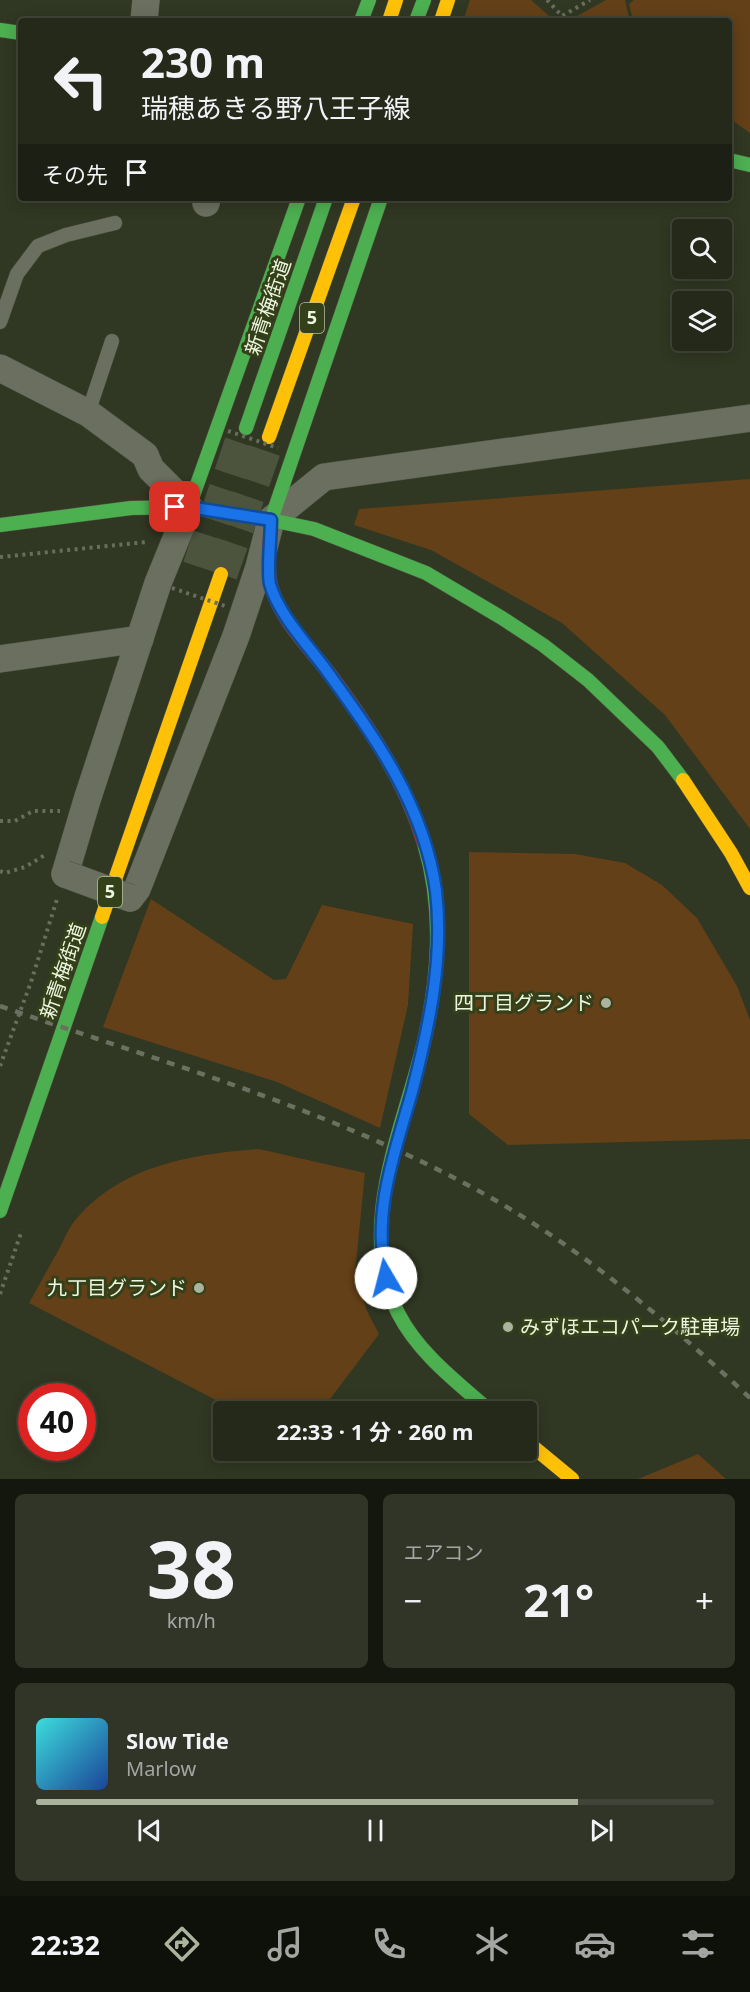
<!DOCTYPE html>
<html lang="ja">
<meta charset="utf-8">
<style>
:root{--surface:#24291a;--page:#303527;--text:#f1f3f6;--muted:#a3a6a2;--line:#414539;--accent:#abb39d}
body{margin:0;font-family:"Noto Sans","Noto Sans JP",sans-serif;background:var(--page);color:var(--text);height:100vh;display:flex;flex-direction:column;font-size:22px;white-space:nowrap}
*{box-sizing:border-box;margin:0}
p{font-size:20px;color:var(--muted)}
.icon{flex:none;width:33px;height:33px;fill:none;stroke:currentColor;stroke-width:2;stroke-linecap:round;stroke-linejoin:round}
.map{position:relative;height:1479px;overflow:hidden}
.side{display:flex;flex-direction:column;gap:15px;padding:15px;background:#14170e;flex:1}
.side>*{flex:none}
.top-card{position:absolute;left:18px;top:18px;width:714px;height:183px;border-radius:6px;box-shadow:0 3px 15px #0003,0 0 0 2px var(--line);background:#24291a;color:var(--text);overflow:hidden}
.controls{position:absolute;left:672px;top:219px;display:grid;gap:12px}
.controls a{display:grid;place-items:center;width:60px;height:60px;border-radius:6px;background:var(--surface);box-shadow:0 3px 15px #0003,0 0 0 2px var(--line);font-size:30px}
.speed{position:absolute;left:18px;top:1383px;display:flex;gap:12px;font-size:30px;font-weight:700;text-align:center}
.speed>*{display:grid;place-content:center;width:78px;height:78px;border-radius:50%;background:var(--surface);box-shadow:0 3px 15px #0003,0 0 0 2px var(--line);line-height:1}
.speed .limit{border:9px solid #d22;background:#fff;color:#111}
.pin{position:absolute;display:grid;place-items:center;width:51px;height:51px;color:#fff;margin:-26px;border-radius:12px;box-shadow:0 3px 9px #0006}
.me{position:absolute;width:66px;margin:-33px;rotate:352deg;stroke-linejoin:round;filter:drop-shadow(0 0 4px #0008)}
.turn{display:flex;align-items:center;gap:21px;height:126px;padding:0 24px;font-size:27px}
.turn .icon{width:78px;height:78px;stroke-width:2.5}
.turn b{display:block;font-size:42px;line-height:51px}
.then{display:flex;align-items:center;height:57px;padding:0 24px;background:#0003;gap:12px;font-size:22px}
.big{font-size:45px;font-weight:700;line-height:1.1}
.side .card{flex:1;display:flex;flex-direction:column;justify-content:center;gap:9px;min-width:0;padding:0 21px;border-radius:9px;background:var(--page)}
.side .dial{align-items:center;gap:0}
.dial b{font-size:78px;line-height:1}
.song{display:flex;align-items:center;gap:18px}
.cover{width:72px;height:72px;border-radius:9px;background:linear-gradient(135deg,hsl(180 70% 55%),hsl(220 70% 35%))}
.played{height:6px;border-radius:3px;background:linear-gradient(90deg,var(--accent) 80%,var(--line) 80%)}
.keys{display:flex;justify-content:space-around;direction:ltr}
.heat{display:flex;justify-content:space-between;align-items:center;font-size:33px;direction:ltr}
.side .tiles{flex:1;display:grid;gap:15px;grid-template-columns:1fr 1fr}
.card:last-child{grid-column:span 2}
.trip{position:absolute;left:213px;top:1401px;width:324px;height:60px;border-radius:6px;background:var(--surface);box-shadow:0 3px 15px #0003,0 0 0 2px var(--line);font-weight:700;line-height:60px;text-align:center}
.dock{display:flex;height:96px;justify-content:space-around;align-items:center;background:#0e100a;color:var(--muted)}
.dock .icon{width:42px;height:42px}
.dock .current{color:var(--accent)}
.dock b{font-size:27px;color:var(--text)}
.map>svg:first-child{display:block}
.green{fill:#634017}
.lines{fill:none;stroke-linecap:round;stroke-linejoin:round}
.primary-tunnel{stroke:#4c543e;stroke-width:33;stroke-dasharray:33 16;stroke-linecap:butt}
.lane-casing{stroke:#4f5542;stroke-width:15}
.street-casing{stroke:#4f5542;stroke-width:28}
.fast-casing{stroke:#4f5542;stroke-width:15}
.slow-casing{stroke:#4f5542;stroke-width:15}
.jam-casing{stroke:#4f5542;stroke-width:15}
.path{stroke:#686d5e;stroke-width:4;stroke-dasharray:3 4.5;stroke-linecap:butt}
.lane{stroke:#6a6f5f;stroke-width:14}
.street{stroke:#6a6f5f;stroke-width:27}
.fast{stroke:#4caf50;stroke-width:14}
.slow{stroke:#ffc107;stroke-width:14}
.jam{stroke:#c62828;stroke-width:14}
.rail{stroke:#6b7060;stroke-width:4.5;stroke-dasharray:8 8;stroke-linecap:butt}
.street-bridge-casing{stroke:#4f5542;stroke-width:28;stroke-linecap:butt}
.fast-bridge-casing{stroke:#4f5542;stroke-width:15;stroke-linecap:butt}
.path-bridge{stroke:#686d5e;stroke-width:4;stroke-dasharray:3 4.5;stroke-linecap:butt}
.street-bridge{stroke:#6a6f5f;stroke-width:27}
.fast-bridge{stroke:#4caf50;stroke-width:14}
.route-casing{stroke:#114b97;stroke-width:15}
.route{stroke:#1a73e8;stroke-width:10}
.poi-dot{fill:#abb39d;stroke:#344019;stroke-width:2}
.labels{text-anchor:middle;stroke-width:6;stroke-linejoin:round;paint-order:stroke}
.shield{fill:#344019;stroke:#b6bfa4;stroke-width:1.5}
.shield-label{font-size:18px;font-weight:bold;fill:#edf6df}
.street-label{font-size:20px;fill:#edf6df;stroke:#344019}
.poi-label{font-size:20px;fill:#edf6df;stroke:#344019;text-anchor:end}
</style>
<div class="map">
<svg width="750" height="1479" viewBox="0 0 750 1479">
<rect width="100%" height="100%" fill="#303722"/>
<!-- green -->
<g class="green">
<path d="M470,0H531L555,21H463Z"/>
<path d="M606,0H625L630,21H568Z"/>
<path d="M634,0H750V133L729,118V21H633L629,4Z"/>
<path d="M750,479V829L665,715L562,623L431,550L354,525L359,509Z"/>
<path d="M469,852L575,854L625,863L662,885L697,918L737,986L750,1020V1139L508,1145L469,1114Z"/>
<path d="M151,899L274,980L286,979L322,905L413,924L408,1005L380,1128L277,1082L103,1027Z"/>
<path d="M259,1149L365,1173L355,1273L367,1311L379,1334L321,1411H237L29,1303C39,1286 48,1268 58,1251C63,1242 67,1231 73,1223C118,1166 191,1154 259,1149Z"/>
<path d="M698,1454L726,1479H638Z"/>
</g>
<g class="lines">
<!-- primary-tunnel -->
<g class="primary-tunnel">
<path d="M199,567L246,428"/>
<path d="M221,574L269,437"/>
</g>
<!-- lane casing -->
<g class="lane-casing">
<g id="lane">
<path d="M0,322L17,274L38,246L66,235L115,223"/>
<path d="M88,413L112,341"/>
</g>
</g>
<!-- street casing -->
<g class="street-casing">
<g id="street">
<path d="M144,21L146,0"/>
<path d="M206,203L207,198"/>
<path d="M0,368L88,413L145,455L151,469L189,507L158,583L87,800L65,874"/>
<path d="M0,659L140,639"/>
<path d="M130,898L137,889L236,636L259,567L271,520L324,477L750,418"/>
</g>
</g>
<!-- fast casing -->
<g class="fast-casing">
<g id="fast">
<path d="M361,21L369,0"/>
<path d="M416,21L424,0"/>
<path d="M0,30L21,33"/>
<path d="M729,160L750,165"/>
<path d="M246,428L326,198"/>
<path d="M189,507L299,198"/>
<path d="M271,520L381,198"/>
<path d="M271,523V520L314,529L426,573L502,618L543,645L588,680L658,747L683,780"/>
<path d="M0,525L131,508L189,507"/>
<path d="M424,843C444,909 439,976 424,1042C404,1128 355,1226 398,1313C419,1354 457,1382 491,1412"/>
<path d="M0,1211L102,917"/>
</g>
</g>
<!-- slow casing -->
<g class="slow-casing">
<g id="slow">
<path d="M389,21L396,0"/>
<path d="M441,21L448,0"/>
<path d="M269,437L354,198"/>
<path d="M683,780L731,853L750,888"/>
<path d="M102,917L221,574"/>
<path d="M526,1441L572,1479"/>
</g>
</g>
<!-- jam casing -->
<g class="jam-casing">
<path id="jam" d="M271,523C270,543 266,566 271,586C281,620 308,646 329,673C368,726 405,780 424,843"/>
</g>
<!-- path -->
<g class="path">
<path d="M547,0L562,16L590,0"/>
<path d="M0,557L147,542"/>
<path d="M0,821H15L33,811H60"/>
<path d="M0,871L5,873L25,867L45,855"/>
<path d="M0,1066L31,982L58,896"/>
<path d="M0,1294L22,1230"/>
</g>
<!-- lane -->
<use href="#lane" class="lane"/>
<!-- street -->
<use href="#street" class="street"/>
<!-- fast -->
<use href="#fast" class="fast"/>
<!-- slow -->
<use href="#slow" class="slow"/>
<!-- jam -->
<use href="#jam" class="jam"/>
<!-- rail -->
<path class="rail" d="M0,1006C161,1062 327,1108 477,1190C576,1244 668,1321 750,1398"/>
<!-- street-bridge casing -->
<g class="street-bridge-casing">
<path id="street-bridge" d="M65,874L130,898"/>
</g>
<!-- fast-bridge casing -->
<g class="fast-bridge-casing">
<path id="fast-bridge" d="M189,507L271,520"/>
</g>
<!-- path-bridge -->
<g class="path-bridge">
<path d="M228,431L278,448"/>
<path d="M172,588L228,607"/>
</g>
<!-- street-bridge -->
<use href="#street-bridge" class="street-bridge"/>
<!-- fast-bridge -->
<use href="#fast-bridge" class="fast-bridge"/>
</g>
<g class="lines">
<!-- route casing -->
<g class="route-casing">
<path id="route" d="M175,507H189L271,520C271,535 267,572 270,584C278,613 306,643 324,667C374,736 424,804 436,891C444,959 429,1027 412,1092C394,1155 372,1212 386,1278"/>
</g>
<!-- route -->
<use href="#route" class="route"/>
</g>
<!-- markers -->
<g class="poi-dot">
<circle cx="606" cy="1003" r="6"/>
<circle cx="199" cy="1288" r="6"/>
<circle cx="508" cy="1327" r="6"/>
</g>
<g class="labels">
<!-- shield labels -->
<g class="shield">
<rect x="300" y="303" width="24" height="30" rx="4.5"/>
<rect x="98" y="877" width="24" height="30" rx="4.5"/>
</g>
<g class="shield-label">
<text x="312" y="324">5</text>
<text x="110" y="898">5</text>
</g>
<!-- street labels -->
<g class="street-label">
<text transform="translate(268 307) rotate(-71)" y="7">新青梅街道</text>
<text transform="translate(63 971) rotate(-71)" y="7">新青梅街道</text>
</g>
<!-- poi labels -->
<g class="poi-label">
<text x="594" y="1010">四丁目グランド</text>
<text x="187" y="1295">九丁目グランド</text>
<text x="520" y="1334" text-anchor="start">みずほエコパーク駐車場</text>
</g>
</g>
</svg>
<div class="controls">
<a><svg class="icon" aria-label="search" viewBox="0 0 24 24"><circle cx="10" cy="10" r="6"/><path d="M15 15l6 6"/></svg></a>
<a><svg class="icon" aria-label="layers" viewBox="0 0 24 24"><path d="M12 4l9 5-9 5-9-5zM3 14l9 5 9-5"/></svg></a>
</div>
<div class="speed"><div class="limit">40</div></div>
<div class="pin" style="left:175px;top:507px;background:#d93025"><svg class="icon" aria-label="arrive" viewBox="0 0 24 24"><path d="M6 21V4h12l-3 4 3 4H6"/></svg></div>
<svg class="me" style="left:386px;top:1278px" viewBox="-20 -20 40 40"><circle r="19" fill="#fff"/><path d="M0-13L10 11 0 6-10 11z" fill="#1a73e8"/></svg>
<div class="trip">22:33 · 1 分 · 260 m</div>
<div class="top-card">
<div class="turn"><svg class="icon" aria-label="left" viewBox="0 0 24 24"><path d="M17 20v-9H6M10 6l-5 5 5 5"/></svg><div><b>230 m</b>瑞穂あきる野八王子線</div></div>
<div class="then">その先<svg class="icon" aria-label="arrive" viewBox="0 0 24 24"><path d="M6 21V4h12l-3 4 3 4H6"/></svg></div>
</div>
</div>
<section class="side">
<div class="tiles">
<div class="card dial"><b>38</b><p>km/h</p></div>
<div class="card"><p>エアコン</p>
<div class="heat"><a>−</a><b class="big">21°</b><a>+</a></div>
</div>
<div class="card">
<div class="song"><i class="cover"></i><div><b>Slow Tide</b><p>Marlow</p></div></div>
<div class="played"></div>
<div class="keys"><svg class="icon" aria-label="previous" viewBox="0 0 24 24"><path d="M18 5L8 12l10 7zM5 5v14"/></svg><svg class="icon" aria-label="pause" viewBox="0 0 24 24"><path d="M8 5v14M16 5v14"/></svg><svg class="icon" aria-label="next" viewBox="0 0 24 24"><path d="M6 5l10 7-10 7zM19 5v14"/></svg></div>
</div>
</div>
</section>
<nav class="dock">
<b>22:32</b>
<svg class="icon current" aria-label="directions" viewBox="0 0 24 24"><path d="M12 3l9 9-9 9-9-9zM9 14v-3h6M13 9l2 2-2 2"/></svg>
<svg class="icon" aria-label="music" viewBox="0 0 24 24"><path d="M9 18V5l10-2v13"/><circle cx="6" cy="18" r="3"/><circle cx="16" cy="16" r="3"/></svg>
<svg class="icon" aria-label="phone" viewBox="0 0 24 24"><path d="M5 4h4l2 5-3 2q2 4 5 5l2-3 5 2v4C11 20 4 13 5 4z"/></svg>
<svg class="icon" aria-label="climate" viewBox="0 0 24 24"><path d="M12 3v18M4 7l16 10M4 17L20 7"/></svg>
<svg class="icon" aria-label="car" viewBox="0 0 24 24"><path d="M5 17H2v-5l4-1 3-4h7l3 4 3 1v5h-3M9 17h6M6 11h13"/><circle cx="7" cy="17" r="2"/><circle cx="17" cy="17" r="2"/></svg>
<svg class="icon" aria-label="filters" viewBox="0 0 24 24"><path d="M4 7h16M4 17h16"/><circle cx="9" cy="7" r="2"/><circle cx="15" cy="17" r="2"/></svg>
</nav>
